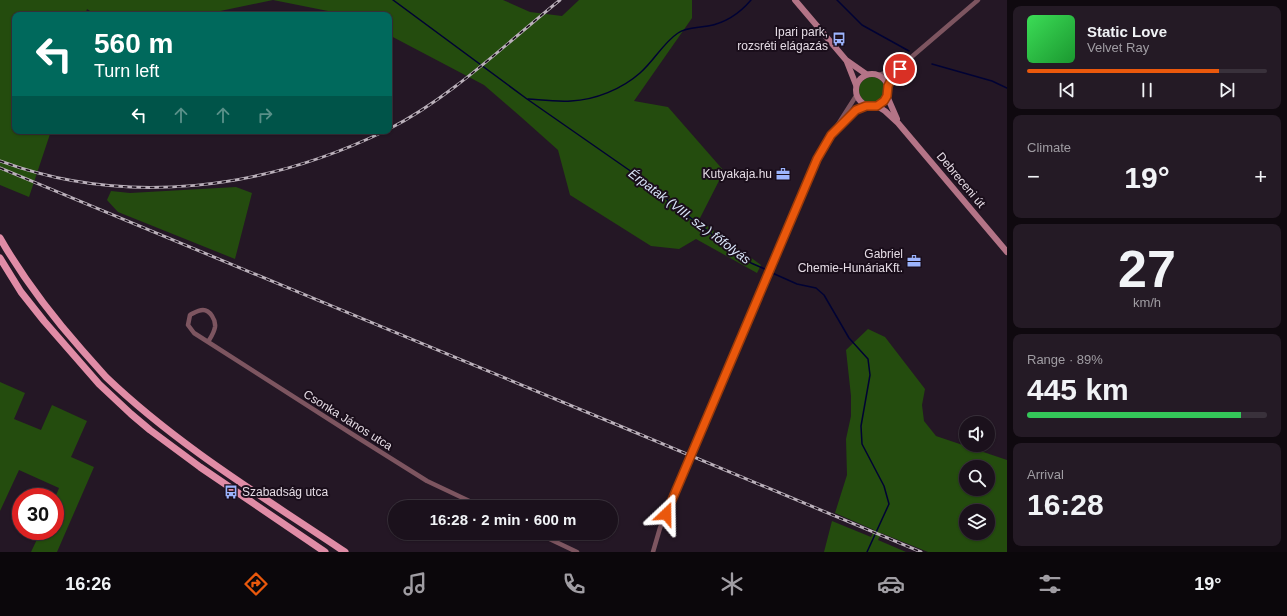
<!DOCTYPE html>
<meta charset="utf-8">
<style>
:root{--surface:#1b111c;--page:#241a25;--text:#f1f3f6;--muted:#a09da3;--line:#39313b;--accent:#ea580c}
body{margin:0;font-family:Helvetica,sans-serif;background:var(--page);color:var(--text);height:100vh;display:flex;flex-direction:column;font-size:15px;white-space:nowrap}
*{box-sizing:border-box;margin:0}
p{font-size:13px;color:var(--muted)}
.icon{flex:none;width:22px;height:22px;fill:none;stroke:currentColor;stroke-width:2;stroke-linecap:round;stroke-linejoin:round}
.map{position:relative;flex:1;overflow:hidden}
.side{display:flex;flex-direction:column;gap:6px;padding:6px;background:#0f090f;width:280px}
.side>*{flex:none}
.guide{position:absolute;left:12px;top:12px;width:380px;height:122px;border-radius:8px;box-shadow:0 1px 3px #0004,0 0 0 1px var(--line);background:#00695c;color:#fff;overflow:hidden}
.tools{position:absolute;left:959px;top:416px;display:grid;gap:8px}
.tools a{display:grid;place-items:center;width:36px;height:36px;border-radius:50%;background:var(--surface);box-shadow:0 1px 3px #0004,0 0 0 1px var(--line);font-size:20px}
.speed{position:absolute;left:12px;top:488px;display:flex;gap:8px;font-size:20px;font-weight:700;text-align:center}
.speed>*{display:grid;place-content:center;width:52px;height:52px;border-radius:50%;background:var(--surface);box-shadow:0 1px 3px #0004,0 0 0 1px var(--line);line-height:1}
.speed .limit{border:6px solid #d22;background:#fff;color:#111}
.pin{position:absolute;display:grid;place-items:center;width:34px;height:34px;color:#fff;margin:-17px;border:2px solid #fff;border-radius:50%;box-shadow:0 1px 4px #0007}
.me{position:absolute;width:44px;margin:-22px;rotate:23deg;stroke-linejoin:round;filter:drop-shadow(0 0 3px #0008)}
.turn{display:flex;align-items:center;gap:14px;height:84px;padding:0 16px;font-size:18px}
.turn .icon{width:52px;height:52px;stroke-width:2.5}
.turn b{display:block;font-size:28px;line-height:34px}
.lanes{display:flex;align-items:center;height:38px;padding:0 16px;background:#0003;justify-content:center;gap:20px;direction:ltr}
.lanes .off{opacity:.35}
.big{font-size:30px;font-weight:700;line-height:1.1}
.side .card{flex:1;display:flex;flex-direction:column;justify-content:center;gap:6px;min-width:0;padding:0 14px;border-radius:8px;background:var(--page)}
.side .dial{align-items:center;gap:0}
.dial b{font-size:52px;line-height:1}
.song{display:flex;align-items:center;gap:12px}
.cover{width:48px;height:48px;border-radius:6px;background:linear-gradient(135deg,hsl(130 70% 55%),hsl(130 70% 35%))}
.played{height:4px;border-radius:2px;background:linear-gradient(90deg,var(--accent) 80%,var(--line) 80%)}
.keys{display:flex;justify-content:space-around;direction:ltr}
.heat{display:flex;justify-content:space-between;align-items:center;font-size:22px;direction:ltr}
.charge{height:6px;border-radius:3px;background:linear-gradient(90deg,#34c759 89%,var(--line) 0)}
.trip{position:absolute;left:388px;top:500px;width:230px;height:40px;border-radius:20px;background:var(--surface);box-shadow:0 1px 3px #0004,0 0 0 1px var(--line);font-weight:700;line-height:40px;text-align:center}
.menu{display:flex;height:64px;justify-content:space-around;align-items:center;background:#0b070b;color:var(--muted)}
.menu .icon{width:28px;height:28px}
.menu .active{color:var(--accent)}
.menu b{font-size:18px;color:var(--text)}
main{display:flex;flex:1;min-height:0}
.map>svg:first-child{display:block}
.green{fill:#244c0e;fill-rule:evenodd}
.forest{fill:#244b0f}
.lines{fill:none;stroke-linecap:round;stroke-linejoin:round}
.stream{stroke:#000234;stroke-width:1.5}
.street{stroke:#7d5560;stroke-width:4.5}
.secondary{stroke:#b47487;stroke-width:6}
.primary{stroke:#e08ca6;stroke-width:7}
.rail-casing{stroke:#bab0ba;stroke-width:3}
.rail{stroke:#1a0e1b;stroke-width:1.5;stroke-dasharray:4.5;stroke-linecap:butt}
.route-casing{stroke:#983908;stroke-width:10}
.route{stroke:#ea580c;stroke-width:7}
.labels{text-anchor:middle;stroke-width:4;stroke-linejoin:round;paint-order:stroke}
.poi-label{font-size:12px;fill:#e5dce5;stroke:#1a0e1b;text-anchor:end}
.street-label{font-size:12px;fill:#e5dce5;stroke:#1a0e1b}
.water-label{font-size:13px;font-style:italic;fill:#d9e5f9;stroke:#1a0e1b}
</style>
<main>
<div class="map">
<svg width="1007" height="552" viewBox="0 0 1007 552">
<rect width="100%" height="100%" fill="#241725"/>
<!-- green -->
<g class="green">
<path d="M0,0H503L530,12L562,16L579,0H692V18L634,101L668,107L724,171L699,220L761,265L757,273L696,239L679,249L651,246L570,195L558,150L521,117L484,85L389,35V15H348L273,0L201,15H96L87,9L85,15H15V131H51L29,197L0,185Z"/>
<circle cx="872" cy="90" r="13"/>
<path d="M868,329L885,337L925,389L922,405L924,421L936,436L1007,460V552H928L881,533L878,540L906,552H824L832,521L871,537L874,530L835,513L847,475L846,439L851,416V396L846,350ZM966,467H988V489H966ZM966,511H988V533H966Z"/>
<path d="M0,382L25,393L14,419L41,430L52,405L87,421L71,457L94,467L57,552H31L41,531H55V498L59,488L19,470L0,511Z"/>
</g>
<!-- forest -->
<path class="forest" d="M236,187L252,193L235,259L118,212L107,200L111,191L130,193Z"/>
<g class="lines">
<!-- stream -->
<g class="stream">
<path d="M393,0L527,99L629,170L732,250L751,263L767,270"/>
<path d="M837,0L862,25L909,51"/>
<path d="M932,64L992,81L1007,88"/>
<path d="M528,99C542,100 557,102 571,101C595,100 622,89 640,73C654,61 663,43 678,33C686,27 698,28 708,26C725,23 740,13 751,0"/>
<path d="M770,272L797,284L816,288L824,295L849,338L868,359L870,375L861,426L862,444L884,486L889,504L867,552"/>
</g>
<!-- street -->
<g class="street">
<path d="M879,75L888,72L905,62"/>
<path d="M888,86L893,78L908,60L978,0"/>
<path d="M839,127L856,110L866,106"/>
<path d="M208,342C211,337 214,333 215,327C216,320 210,310 203,310C198,310 194,313 190,315L188,325L194,333L352,434L427,481L482,507"/>
<path d="M537,533L577,552"/>
<path d="M653,552L660,528L811,171L828,140L856,96"/>
</g>
<!-- secondary -->
<g class="secondary">
<path d="M795,0L846,60L866,74"/>
<path d="M847,62L856,85"/>
<circle cx="872" cy="90" r="16"/>
<path d="M887,96L897,119"/>
<path d="M877,106L885,111L898,123L1007,252"/>
</g>
<!-- primary -->
<g class="primary">
<path d="M0,238C23,278 51,315 82,350C90,359 98,368 106,377C177,445 263,497 345,552"/>
<path d="M0,258L21,292L44,321L99,384L131,414L150,430L200,467L325,552"/>
</g>
<!-- rail casing -->
<g class="rail-casing">
<g id="rail">
<path d="M389,129C453,96 504,45 560,0"/>
<path d="M0,161C127,208 265,189 385,131"/>
<path d="M0,168L608,421L921,552"/>
</g>
</g>
<!-- rail -->
<use href="#rail" class="rail"/>
</g>
<g class="lines">
<!-- route casing -->
<g class="route-casing">
<path id="route" d="M666,514L817,159L831,135L856,110L866,106H877L884,101L887,96L888,86L892,78L900,69"/>
</g>
<!-- route -->
<use href="#route" class="route"/>
</g>
<!-- icons -->
<defs>
<g id="bus-bare" transform="scale(1.08)"><path d="M-5-6H5V4H4V6H2V4H-2V6H-4V4H-5ZM-3.5-4V0h7V-4ZM-3.5 1.2v1.5H-2V1.2ZM2 1.2v1.5H3.5V1.2Z" fill="#9cb4fd" stroke="#1a0e1b" stroke-width="2.5" paint-order="stroke"/></g>
<g id="office-bare" transform="scale(1.08)"><path d="M-6-3h4V-5.5h4V-3h4V5H-6ZM-1-4.5V-3h2v-1.5ZM-6 0V1H6V0Z" fill="#9cb4fd" stroke="#1a0e1b" stroke-width="2.5" paint-order="stroke"/></g>
</defs>
<g fill-rule="evenodd">
<use href="#bus-bare" x="839" y="39"/>
<use href="#office-bare" x="783" y="174"/>
<use href="#office-bare" x="914" y="261"/>
<use href="#bus-bare" x="231" y="492"/>
</g>
<g class="labels">
<!-- poi labels -->
<g class="poi-label">
<text x="828" y="36">Ipari park,<tspan x="828" dy="14">rozsréti elágazás</tspan></text>
<text x="772" y="178">Kutyakaja.hu</text>
<text x="903" y="258">Gabriel<tspan x="903" dy="14">Chemie-HunáriaKft.</tspan></text>
<text x="242" y="496" text-anchor="start">Szabadság utca</text>
</g>
<!-- street labels -->
<g class="street-label">
<text transform="translate(961 180) rotate(50)" y="4">Debreceni út</text>
<text transform="translate(348 420) rotate(32)" y="4">Csonka János utca</text>
</g>
<!-- water labels -->
<g class="water-label">
<text transform="translate(690 216) rotate(37)" y="5">Érpatak (VIII. sz.) főfolyás</text>
</g>
</g>
</svg>
<div class="tools">
<a><svg class="icon" aria-label="sound" viewBox="0 0 24 24"><path d="M4 9h4l5-4v14l-5-4H4zM17 9q2 3 0 6"/></svg></a>
<a><svg class="icon" aria-label="search" viewBox="0 0 24 24"><circle cx="10" cy="10" r="6"/><path d="M15 15l6 6"/></svg></a>
<a><svg class="icon" aria-label="layers" viewBox="0 0 24 24"><path d="M12 4l9 5-9 5-9-5zM3 14l9 5 9-5"/></svg></a>
</div>
<div class="speed"><div class="limit">30</div></div>
<div class="pin" style="left:900px;top:69px;background:#d93025"><svg class="icon" aria-label="arrive" viewBox="0 0 24 24"><path d="M6 21V4h12l-3 4 3 4H6"/></svg></div>
<svg class="me" style="left:666px;top:514px" viewBox="-20 -20 40 40"><path d="M0-17L14 15 0 8-14 15z" fill="#ea580c" stroke="#fff" stroke-width="4"/></svg>
<div class="trip">16:28 · 2 min · 600 m</div>
<div class="guide">
<div class="turn"><svg class="icon" aria-label="left" viewBox="0 0 24 24"><path d="M17 20v-9H6M10 6l-5 5 5 5"/></svg><div><b>560 m</b>Turn left</div></div>
<div class="lanes"><svg class="icon" aria-label="left" viewBox="0 0 24 24"><path d="M17 20v-9H6M10 6l-5 5 5 5"/></svg><svg class="icon off" aria-label="ahead" viewBox="0 0 24 24"><path d="M12 20V5M6 11l6-6 6 6"/></svg><svg class="icon off" aria-label="ahead" viewBox="0 0 24 24"><path d="M12 20V5M6 11l6-6 6 6"/></svg><svg class="icon off" aria-label="right" viewBox="0 0 24 24"><path d="M7 20v-9h11M14 6l5 5-5 5"/></svg></div>
</div>
</div>
<section class="side">
<div class="card">
<div class="song"><i class="cover"></i><div><b>Static Love</b><p>Velvet Ray</p></div></div>
<div class="played"></div>
<div class="keys"><svg class="icon" aria-label="previous" viewBox="0 0 24 24"><path d="M18 5L8 12l10 7zM5 5v14"/></svg><svg class="icon" aria-label="pause" viewBox="0 0 24 24"><path d="M8 5v14M16 5v14"/></svg><svg class="icon" aria-label="next" viewBox="0 0 24 24"><path d="M6 5l10 7-10 7zM19 5v14"/></svg></div>
</div>
<div class="card"><p>Climate</p>
<div class="heat"><a>−</a><b class="big">19°</b><a>+</a></div>
</div>
<div class="card dial"><b>27</b><p>km/h</p></div>
<div class="card"><p>Range · 89%</p><b class="big">445 km</b><div class="charge"></div></div>
<div class="card"><p>Arrival</p><b class="big">16:28</b></div>
</section>
</main>
<nav class="menu">
<b>16:26</b>
<svg class="icon active" aria-label="directions" viewBox="0 0 24 24"><path d="M12 3l9 9-9 9-9-9zM9 14v-3h6M13 9l2 2-2 2"/></svg>
<svg class="icon" aria-label="music" viewBox="0 0 24 24"><path d="M9 18V5l10-2v13"/><circle cx="6" cy="18" r="3"/><circle cx="16" cy="16" r="3"/></svg>
<svg class="icon" aria-label="phone" viewBox="0 0 24 24"><path d="M5 4h4l2 5-3 2q2 4 5 5l2-3 5 2v4C11 20 4 13 5 4z"/></svg>
<svg class="icon" aria-label="climate" viewBox="0 0 24 24"><path d="M12 3v18M4 7l16 10M4 17L20 7"/></svg>
<svg class="icon" aria-label="car" viewBox="0 0 24 24"><path d="M5 17H2v-5l4-1 3-4h7l3 4 3 1v5h-3M9 17h6M6 11h13"/><circle cx="7" cy="17" r="2"/><circle cx="17" cy="17" r="2"/></svg>
<svg class="icon" aria-label="filters" viewBox="0 0 24 24"><path d="M4 7h16M4 17h16"/><circle cx="9" cy="7" r="2"/><circle cx="15" cy="17" r="2"/></svg>
<b>19°</b>
</nav>
